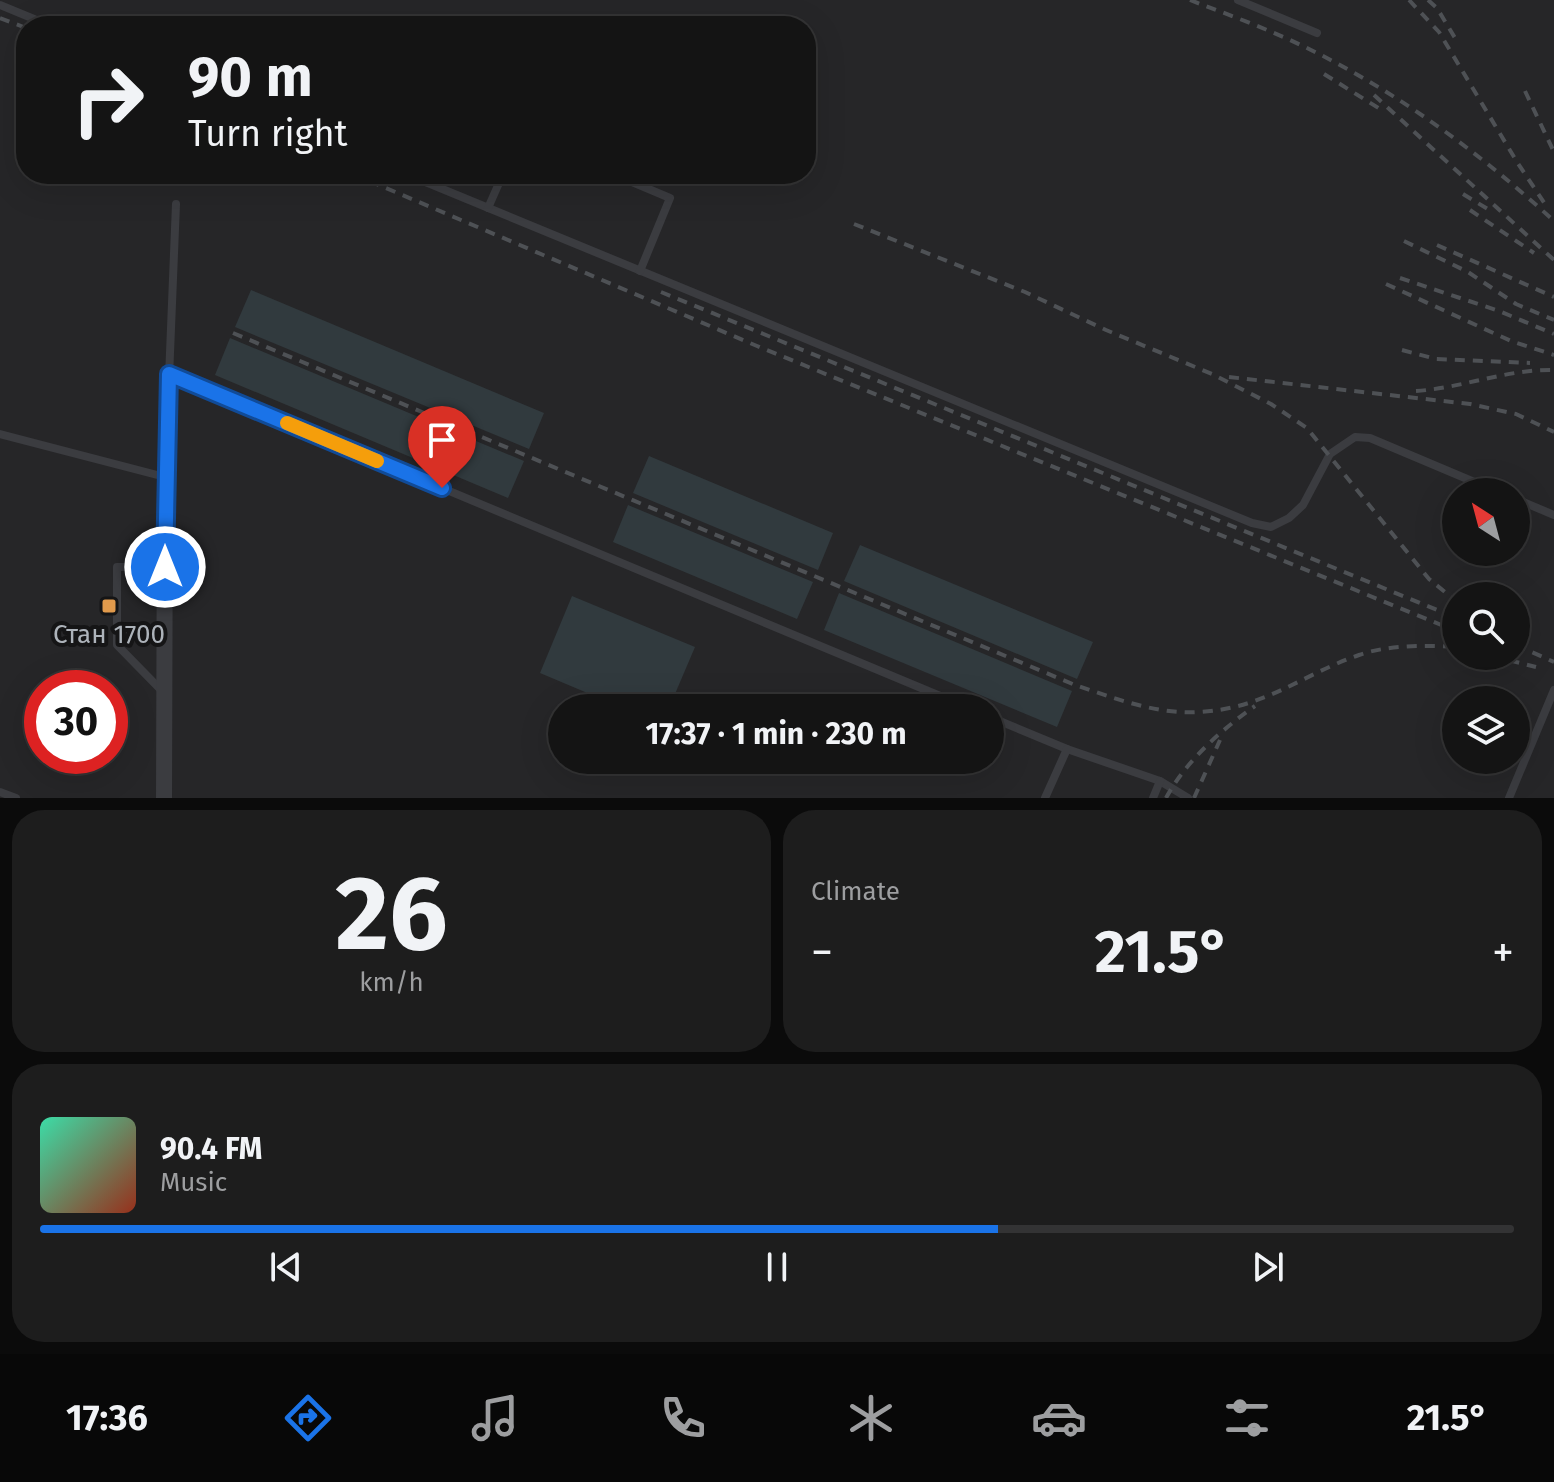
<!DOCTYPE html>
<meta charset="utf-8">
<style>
:root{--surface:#141414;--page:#1d1d1d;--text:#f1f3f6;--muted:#9d9ea0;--line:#333334;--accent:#1a73e8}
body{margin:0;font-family:"Fira Sans",sans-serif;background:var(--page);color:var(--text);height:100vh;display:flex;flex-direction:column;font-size:30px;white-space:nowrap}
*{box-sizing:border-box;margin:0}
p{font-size:26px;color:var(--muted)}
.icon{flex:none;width:44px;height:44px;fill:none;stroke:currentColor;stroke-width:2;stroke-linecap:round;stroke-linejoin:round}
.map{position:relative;height:798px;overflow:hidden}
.drawer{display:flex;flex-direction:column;gap:12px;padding:12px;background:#0b0b0b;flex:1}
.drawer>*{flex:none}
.banner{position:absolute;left:16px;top:16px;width:800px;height:168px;border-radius:32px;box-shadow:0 8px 32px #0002,0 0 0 2px var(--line);background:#141414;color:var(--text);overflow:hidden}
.needle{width:52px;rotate:324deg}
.buttons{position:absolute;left:1442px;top:478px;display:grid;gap:16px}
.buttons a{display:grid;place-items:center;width:88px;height:88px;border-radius:50%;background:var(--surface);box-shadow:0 8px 32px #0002,0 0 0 2px var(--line);font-size:40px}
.speed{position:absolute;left:24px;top:670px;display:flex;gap:16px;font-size:40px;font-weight:700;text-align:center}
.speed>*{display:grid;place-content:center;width:104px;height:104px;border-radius:50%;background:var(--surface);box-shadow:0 8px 32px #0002,0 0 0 2px var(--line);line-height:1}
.speed .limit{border:12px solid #d22;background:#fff;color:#111}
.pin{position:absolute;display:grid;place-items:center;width:68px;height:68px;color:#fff;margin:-82px -34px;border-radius:50% 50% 50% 0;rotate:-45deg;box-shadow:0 0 8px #0007}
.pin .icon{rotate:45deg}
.me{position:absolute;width:88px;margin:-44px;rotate:0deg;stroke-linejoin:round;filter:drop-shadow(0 0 6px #0008)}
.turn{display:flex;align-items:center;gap:28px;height:168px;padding:0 40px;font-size:36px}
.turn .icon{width:104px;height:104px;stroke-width:2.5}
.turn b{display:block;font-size:56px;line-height:68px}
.big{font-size:60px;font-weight:700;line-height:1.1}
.drawer .card{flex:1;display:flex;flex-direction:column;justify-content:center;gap:12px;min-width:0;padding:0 28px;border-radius:32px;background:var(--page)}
.drawer .dial{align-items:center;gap:0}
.dial b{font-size:104px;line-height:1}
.song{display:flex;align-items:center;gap:24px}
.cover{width:96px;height:96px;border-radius:12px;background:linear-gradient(135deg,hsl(160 70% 55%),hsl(10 70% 35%))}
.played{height:8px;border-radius:4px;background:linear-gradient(90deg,var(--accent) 65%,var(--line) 65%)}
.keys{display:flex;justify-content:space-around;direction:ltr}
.heat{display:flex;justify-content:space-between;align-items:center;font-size:44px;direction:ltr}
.drawer .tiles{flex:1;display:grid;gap:12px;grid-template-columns:1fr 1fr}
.card:last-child{grid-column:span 2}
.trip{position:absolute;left:548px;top:694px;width:456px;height:80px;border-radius:40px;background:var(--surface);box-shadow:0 8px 32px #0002,0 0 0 2px var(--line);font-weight:700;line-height:80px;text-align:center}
.tabs{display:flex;height:128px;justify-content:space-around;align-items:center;background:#080808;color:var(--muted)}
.tabs .icon{width:56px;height:56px}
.tabs .active{color:var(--accent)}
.tabs b{font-size:36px;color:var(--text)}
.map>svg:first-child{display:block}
.built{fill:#262628;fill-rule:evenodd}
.water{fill:#313a3e}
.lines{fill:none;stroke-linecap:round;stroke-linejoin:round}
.lane{stroke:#3b3c40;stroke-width:8}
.street{stroke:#3b3c40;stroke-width:16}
.rail{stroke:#4e5155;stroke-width:4;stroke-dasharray:10 8;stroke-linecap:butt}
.route-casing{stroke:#114b97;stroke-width:20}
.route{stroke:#1a73e8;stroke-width:14}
.slow{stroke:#f59e0b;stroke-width:14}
.poi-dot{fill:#e19a4c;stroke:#151516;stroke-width:3}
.labels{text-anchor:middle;stroke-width:8;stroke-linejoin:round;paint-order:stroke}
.poi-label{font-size:26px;fill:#adb3ba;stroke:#151516}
</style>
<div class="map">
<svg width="1554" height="798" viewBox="0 0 1554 798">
<rect width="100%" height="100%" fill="#1a1a1b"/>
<!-- built -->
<path class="built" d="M0,0H1554V798H0ZM26,26H806V174H26ZM1456,492H1516V552H1456ZM1456,596H1516V656H1456ZM42,688H110V756H42ZM1456,700H1516V760H1456ZM562,708H990V760H562Z"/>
<!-- water -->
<g class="water">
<path d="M251,290L544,413L529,449L235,327Z"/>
<path d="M230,338L524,461L508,498L215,375Z"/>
<path d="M649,456L833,533L818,570L633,493Z"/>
<path d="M628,505L813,582L797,619L613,542Z"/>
<path d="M860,545L1093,642L1077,679L844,581Z"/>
<path d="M839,593L1072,691L1057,727L824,630Z"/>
<path d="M572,596L695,647L669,708H623L540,673Z"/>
</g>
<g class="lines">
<!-- lane -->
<g class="lane">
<path d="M1238,0L1317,33"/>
<path d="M0,5L51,26"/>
<path d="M406,174L1252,523L1271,527L1289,518L1303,505L1330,454L1355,437L1370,438L1498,492"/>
<path d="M613,174L670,198L640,271"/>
<path d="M488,208L503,174"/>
<path d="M169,374L969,708"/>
<path d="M0,434L165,477L176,204"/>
<path d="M1516,499L1554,515"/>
<path d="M164,693L117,645V567H165"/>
<path d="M990,717L1067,749L1160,781L1188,798"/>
<path d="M0,792L16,798"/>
<path d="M1045,798L1067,749"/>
<path d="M1153,798L1160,781"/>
<path d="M1509,798L1554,690"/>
</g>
<!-- street -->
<path class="street" d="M164,798L165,477"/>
<!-- rail -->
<g class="rail">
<path d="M1190,0C1229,15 1271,30 1309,49C1399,93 1481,154 1554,221"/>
<path d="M1409,0L1439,32L1517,162L1547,207"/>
<path d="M1428,0L1437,8L1455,38"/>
<path d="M0,18L26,28"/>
<path d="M1324,74L1380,109"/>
<path d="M1525,91L1554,152"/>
<path d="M1374,95L1554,260"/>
<path d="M353,174L757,346L1456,631"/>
<path d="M1463,194L1491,211"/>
<path d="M1470,210L1534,253"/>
<path d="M854,224L1025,292L1106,330L1212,374L1271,404L1307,428L1429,579L1456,601"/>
<path d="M1404,241L1468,272L1516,304L1554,320"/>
<path d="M1437,245L1554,297"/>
<path d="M1400,278L1499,311L1554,334"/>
<path d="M1386,284L1511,341L1554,355"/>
<path d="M661,292L1442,612"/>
<path d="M233,333L1075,685C1114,698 1157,715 1200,712C1266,708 1301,675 1359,655C1387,645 1426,645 1456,647"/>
<path d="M1402,350L1436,359L1530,363"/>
<path d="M1229,377L1470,404L1516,414L1554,432"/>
<path d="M1416,391C1463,388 1506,369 1554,370"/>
<path d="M1516,645L1554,662"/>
<path d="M1492,656L1536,667"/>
<path d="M1166,798C1186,761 1221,730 1255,706"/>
<path d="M1194,798L1220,740"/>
</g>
</g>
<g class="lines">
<!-- route casing -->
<g class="route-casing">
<path id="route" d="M165,567L169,374L442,488"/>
</g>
<!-- route -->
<use href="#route" class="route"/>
<!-- slow -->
<path class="slow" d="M287,423L377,461"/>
</g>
<!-- markers -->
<rect class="poi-dot" x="101" y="598" width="16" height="16" rx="4"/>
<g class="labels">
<!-- poi labels -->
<g class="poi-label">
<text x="109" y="643">Стан 1700</text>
</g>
</g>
</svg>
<div class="buttons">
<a><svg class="needle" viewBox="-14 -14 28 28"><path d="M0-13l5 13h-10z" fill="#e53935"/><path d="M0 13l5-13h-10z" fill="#9d9ea0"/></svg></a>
<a><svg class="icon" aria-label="search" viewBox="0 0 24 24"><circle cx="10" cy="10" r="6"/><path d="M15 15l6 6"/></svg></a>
<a><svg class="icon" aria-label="layers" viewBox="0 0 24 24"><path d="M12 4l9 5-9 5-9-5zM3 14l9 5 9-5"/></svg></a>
</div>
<div class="speed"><div class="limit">30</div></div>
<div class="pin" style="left:442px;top:488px;background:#d93025"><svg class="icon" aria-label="arrive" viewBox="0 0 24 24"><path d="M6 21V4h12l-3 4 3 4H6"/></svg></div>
<svg class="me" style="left:165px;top:567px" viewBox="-20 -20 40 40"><circle r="17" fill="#1a73e8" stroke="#fff" stroke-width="3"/><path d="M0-11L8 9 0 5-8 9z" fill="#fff"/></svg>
<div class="trip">17:37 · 1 min · 230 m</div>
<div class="banner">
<div class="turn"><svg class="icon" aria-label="right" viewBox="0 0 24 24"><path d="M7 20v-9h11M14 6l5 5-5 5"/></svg><div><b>90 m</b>Turn right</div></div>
</div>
</div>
<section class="drawer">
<div class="tiles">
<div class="card dial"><b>26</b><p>km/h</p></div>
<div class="card"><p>Climate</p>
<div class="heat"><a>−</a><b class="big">21.5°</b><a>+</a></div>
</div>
<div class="card">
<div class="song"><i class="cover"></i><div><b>90.4 FM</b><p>Music</p></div></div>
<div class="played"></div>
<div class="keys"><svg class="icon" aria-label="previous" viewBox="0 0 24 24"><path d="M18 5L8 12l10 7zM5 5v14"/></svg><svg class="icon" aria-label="pause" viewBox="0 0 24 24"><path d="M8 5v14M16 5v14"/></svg><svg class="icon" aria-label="next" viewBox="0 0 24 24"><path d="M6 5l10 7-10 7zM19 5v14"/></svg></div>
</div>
</div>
</section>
<nav class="tabs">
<b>17:36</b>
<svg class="icon active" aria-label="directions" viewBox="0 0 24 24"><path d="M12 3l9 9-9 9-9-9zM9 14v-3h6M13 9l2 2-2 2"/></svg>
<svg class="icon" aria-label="music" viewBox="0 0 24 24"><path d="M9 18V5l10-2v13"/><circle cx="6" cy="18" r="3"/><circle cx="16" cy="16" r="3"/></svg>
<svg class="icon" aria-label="phone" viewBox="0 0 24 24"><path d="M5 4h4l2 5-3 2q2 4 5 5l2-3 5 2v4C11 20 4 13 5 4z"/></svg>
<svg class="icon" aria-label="climate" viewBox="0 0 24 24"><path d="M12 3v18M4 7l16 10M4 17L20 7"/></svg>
<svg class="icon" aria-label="car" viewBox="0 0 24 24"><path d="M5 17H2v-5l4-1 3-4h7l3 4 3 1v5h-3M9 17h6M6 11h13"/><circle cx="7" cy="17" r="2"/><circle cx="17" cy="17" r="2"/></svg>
<svg class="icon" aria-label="filters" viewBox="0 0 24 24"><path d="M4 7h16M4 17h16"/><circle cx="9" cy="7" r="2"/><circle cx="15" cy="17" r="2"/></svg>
<b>21.5°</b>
</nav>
